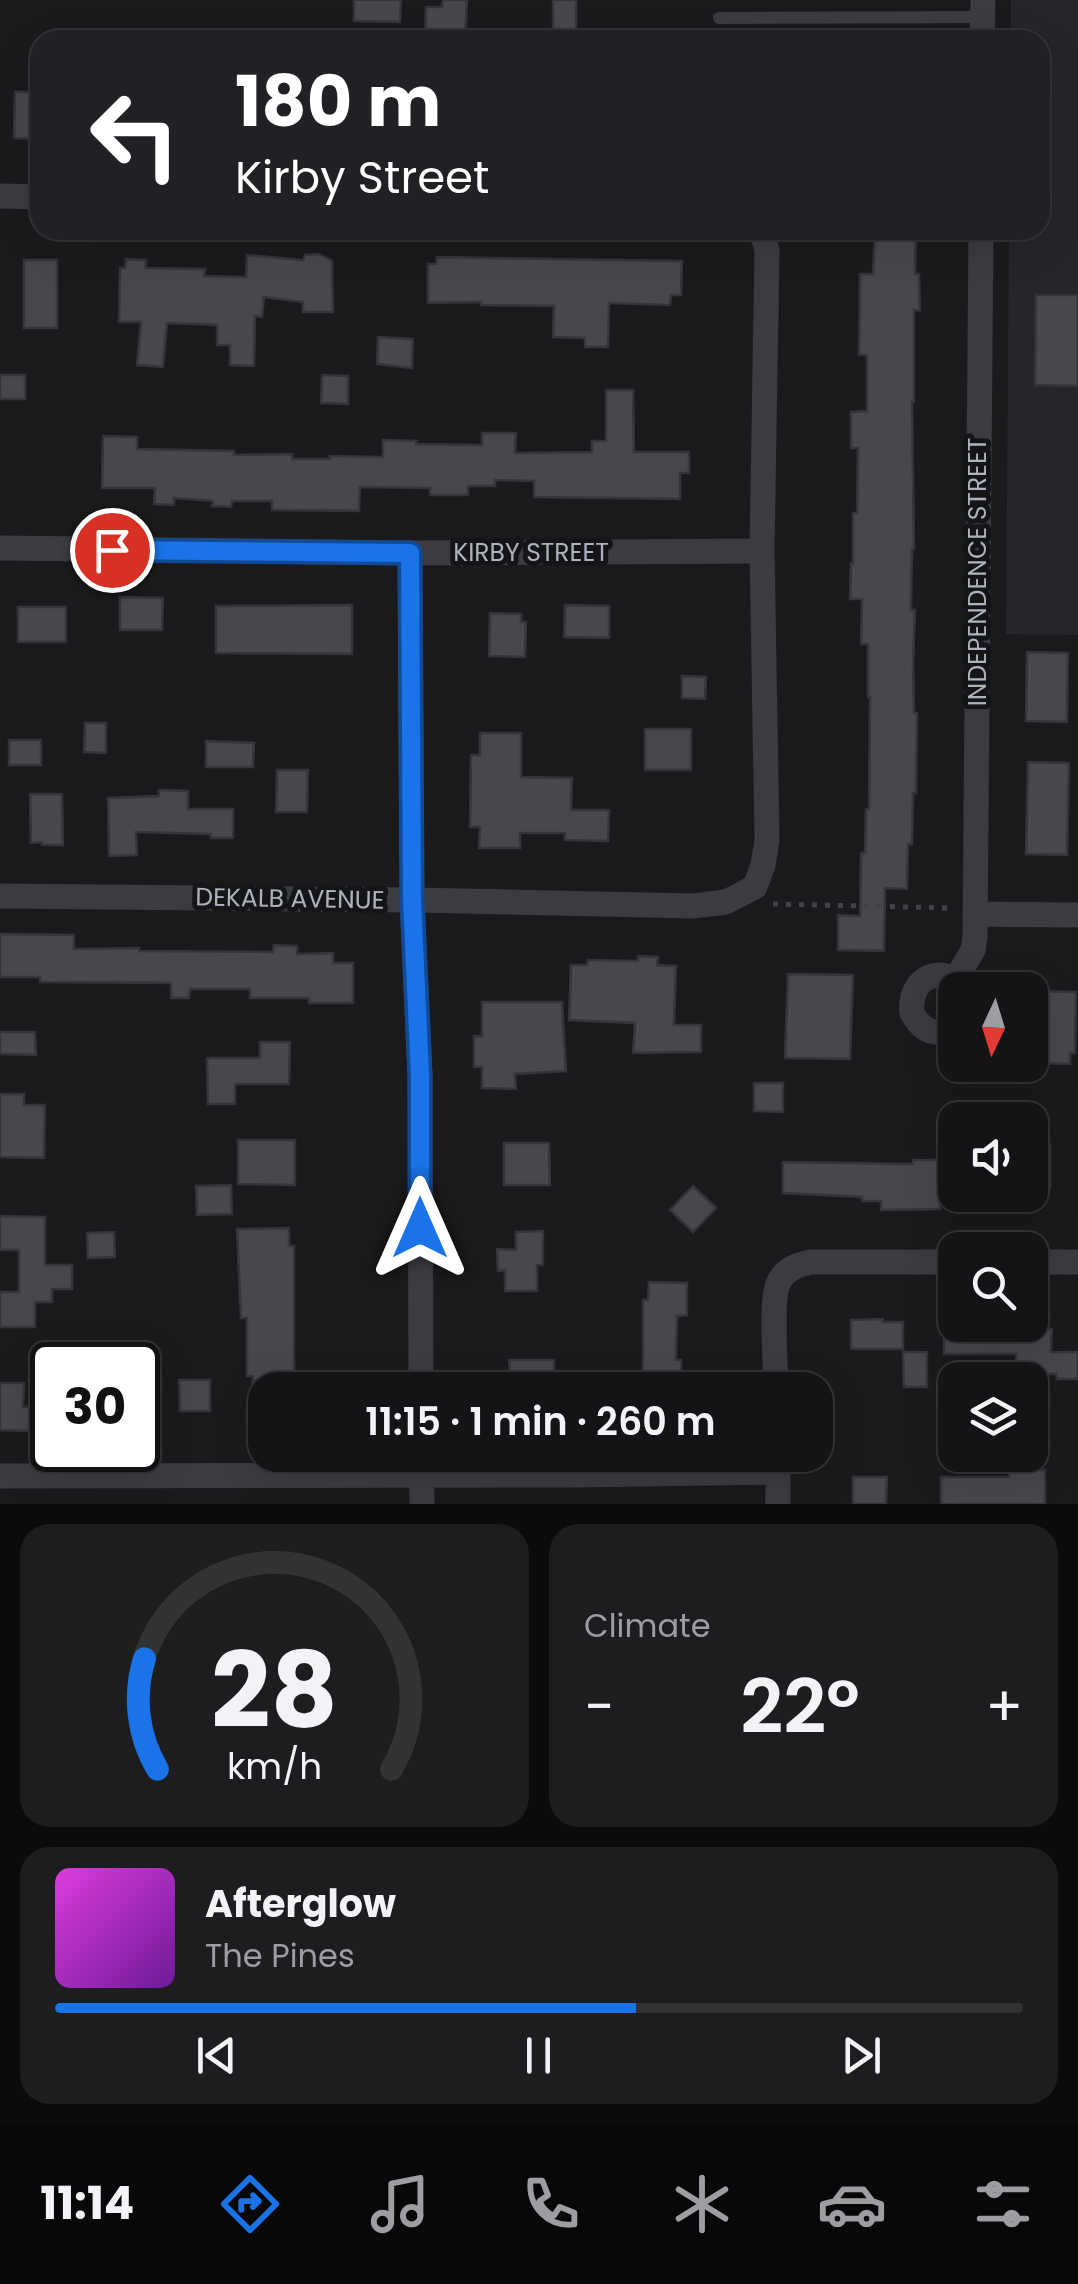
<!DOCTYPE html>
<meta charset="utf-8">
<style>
:root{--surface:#141416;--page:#1d1d1f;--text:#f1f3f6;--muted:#9d9ea1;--line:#333335;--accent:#1a73e8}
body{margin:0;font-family:Poppins,sans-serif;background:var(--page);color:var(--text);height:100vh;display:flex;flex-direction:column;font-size:38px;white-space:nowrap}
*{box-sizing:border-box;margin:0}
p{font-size:32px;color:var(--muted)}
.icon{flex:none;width:55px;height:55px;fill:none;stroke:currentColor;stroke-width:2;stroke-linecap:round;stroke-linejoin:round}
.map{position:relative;height:1504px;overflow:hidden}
.sheet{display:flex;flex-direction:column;gap:20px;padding:20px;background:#0b0b0c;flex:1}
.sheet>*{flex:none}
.top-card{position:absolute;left:30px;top:30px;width:1020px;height:210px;border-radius:30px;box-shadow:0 10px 40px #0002,0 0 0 2px var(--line);background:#202124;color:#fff;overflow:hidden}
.needle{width:65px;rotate:184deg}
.fabs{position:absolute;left:938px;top:972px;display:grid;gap:20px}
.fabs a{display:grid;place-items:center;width:110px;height:110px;border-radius:20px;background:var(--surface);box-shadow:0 10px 40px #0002,0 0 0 2px var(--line);font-size:50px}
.speed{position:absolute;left:30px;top:1342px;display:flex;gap:20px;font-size:50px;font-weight:700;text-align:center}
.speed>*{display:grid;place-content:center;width:130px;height:130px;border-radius:50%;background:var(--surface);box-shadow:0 10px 40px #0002,0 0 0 2px var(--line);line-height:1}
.speed .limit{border:5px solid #111;border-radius:15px;background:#fff;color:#111}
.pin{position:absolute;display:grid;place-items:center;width:85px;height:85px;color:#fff;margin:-42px;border:5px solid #fff;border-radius:50%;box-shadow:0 2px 10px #0007}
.me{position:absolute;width:110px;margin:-55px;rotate:0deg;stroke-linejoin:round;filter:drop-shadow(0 0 8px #0008)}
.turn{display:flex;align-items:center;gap:35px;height:210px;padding:0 40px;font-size:45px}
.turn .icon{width:130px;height:130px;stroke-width:2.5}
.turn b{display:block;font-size:70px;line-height:85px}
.big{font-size:75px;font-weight:600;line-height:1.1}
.sheet .card{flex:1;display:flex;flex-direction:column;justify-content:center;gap:15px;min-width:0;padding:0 35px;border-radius:30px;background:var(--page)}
.sheet .dial{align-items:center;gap:0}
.dial svg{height:260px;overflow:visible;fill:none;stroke:var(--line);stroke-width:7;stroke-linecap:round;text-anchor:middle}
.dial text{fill:var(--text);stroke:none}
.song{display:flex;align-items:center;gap:30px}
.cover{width:120px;height:120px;border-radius:15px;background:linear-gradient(135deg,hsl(300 70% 55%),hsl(280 70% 35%))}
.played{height:10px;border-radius:5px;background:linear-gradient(90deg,var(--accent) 60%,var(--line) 60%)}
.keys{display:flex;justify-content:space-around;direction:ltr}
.heat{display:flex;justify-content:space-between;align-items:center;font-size:55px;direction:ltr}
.sheet .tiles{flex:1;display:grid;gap:20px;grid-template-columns:1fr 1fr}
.card:last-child{grid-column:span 2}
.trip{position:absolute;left:248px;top:1372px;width:585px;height:100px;border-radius:30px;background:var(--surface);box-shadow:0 10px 40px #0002,0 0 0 2px var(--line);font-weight:600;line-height:100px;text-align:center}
.tabs{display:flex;height:160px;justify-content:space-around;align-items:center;background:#080809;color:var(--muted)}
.tabs .icon{width:70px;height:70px}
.tabs .selected{color:var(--accent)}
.tabs b{font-size:45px;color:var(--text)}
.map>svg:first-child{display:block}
.built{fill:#26262a}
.building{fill:#47484d;stroke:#343439;stroke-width:2.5}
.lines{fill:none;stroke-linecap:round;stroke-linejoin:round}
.path{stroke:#414349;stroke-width:5;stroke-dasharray:5 8;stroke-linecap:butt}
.lane{stroke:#3b3c42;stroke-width:12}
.street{stroke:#3b3c42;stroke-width:25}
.route-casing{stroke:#114b97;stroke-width:25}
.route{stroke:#1a73e8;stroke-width:18}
.labels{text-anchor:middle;stroke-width:10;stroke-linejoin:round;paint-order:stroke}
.street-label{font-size:25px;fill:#adb2bc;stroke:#151518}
</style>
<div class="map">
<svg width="1078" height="1504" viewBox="0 0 1078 1504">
<rect width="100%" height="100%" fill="#1a1a1d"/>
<!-- built -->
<path class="built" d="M1011,0H1078V635L1006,634L1009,230H1040V40H1011Z"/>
<!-- building -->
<g class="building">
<path d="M354,0H401L400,22L354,21Z"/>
<path d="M443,0H467L465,40H425L426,7H442Z"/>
<rect x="553" y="0" width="23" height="40"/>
<path d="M15,92H40V139L14,138Z"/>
<path d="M875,230H916L915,274H919L920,310H914V402H912L914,549H912L911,610H915L913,663L914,713H917L916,793H913L912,844H908L907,889L885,888L884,951L838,950V915L860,916L861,853H865L866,809H869L870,697H868V644H861L862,599H850L851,563H853V513H857L858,448H851V412L867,411V355H859L860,274H873Z"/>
<path d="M319,254L332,261L333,312H303V302L264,297L262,317L255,316L254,366L230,365V345H217V325L167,323L163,367L137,365L141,322H119L120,268H125L126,259L146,260V268L205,269L204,276L246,277L247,255L303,260L305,255Z"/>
<path d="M437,257L682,261L681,295H671L670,305L609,303L608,347H585V338L553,337L554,306L481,305V302L428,303V264H436Z"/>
<rect x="24" y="260" width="33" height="68"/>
<path d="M1036,295H1078V386L1035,385Z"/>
<path d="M378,337L413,339L412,368L377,364Z"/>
<rect x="0" y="375" width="25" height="24"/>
<path d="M322,375L348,376V404L321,403Z"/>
<path d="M606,390H633L634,452H689V473H680V499L534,497V481L495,480V486H468V495H430V488L360,487L359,511L272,510V501H232L231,507L212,506L213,501L174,498V505L154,504L155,488H102L103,436L137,437V449L234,451V455L292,454V459H330V456L383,457V440L417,441L416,444L482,445V433H516L515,453L592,452V441H606Z"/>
<path d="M120,597L163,598L162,630H120Z"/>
<path d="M352,605V654L216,653V606Z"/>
<path d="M565,605L609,606V638L564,637Z"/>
<rect x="18" y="607" width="48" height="35"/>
<path d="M490,613L521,614V622H526L525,657L489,656Z"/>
<path d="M1027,652L1068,653L1067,722L1026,721Z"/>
<path d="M682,676L706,677L705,699L682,698Z"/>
<path d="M85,723H106V753L84,752Z"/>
<rect x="645" y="729" width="46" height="41"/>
<path d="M480,733H521V777L572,778L571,810H609L608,841L565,840V833H520V848H479L480,827H470L471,755H480Z"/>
<rect x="9" y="740" width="32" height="25"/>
<path d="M206,741L254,743L253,767H206Z"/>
<path d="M1028,762L1069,763L1067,855L1026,854Z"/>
<path d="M277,770H308L307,812H276Z"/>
<path d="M159,790L188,791V809H233V838H211V834L136,832L137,855L109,856L108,798L159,796Z"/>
<path d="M30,794H62L63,845H42V842L31,843Z"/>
<path d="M0,934L74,935V949L139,948V951L273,952L274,945L297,946V954L333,953V963H353V1003H309V998H250V989H190L189,998H171V983L40,982V977H0Z"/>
<path d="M638,956L658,957L657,965L676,966L674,1025H701V1052L633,1053L635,1023L569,1020L571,965H587L588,960L638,961Z"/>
<path d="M788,974L853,975L850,1059L785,1058Z"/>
<path d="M1030,991L1076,992L1075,1053H1070V1064L1030,1063Z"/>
<path d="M482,1002H562L566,1071L515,1074L516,1089L482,1088V1067H474V1036H482Z"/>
<path d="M0,1032H35L36,1055L0,1054Z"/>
<path d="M260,1042H290L289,1084H235V1104H208L207,1058H260Z"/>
<path d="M754,1083H783V1112L754,1111Z"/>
<path d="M0,1094H24V1105H45L44,1158L0,1157Z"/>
<path d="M238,1140H295V1185L238,1184Z"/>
<path d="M504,1143H549L550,1185H504Z"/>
<rect x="1030" y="1146" width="20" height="42"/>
<path d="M913,1160H955V1200H940V1209L881,1210V1201H862V1197L783,1193V1162L913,1164Z"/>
<path d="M231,1185L232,1214L197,1215L196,1186Z"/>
<path d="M693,1186L716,1208L693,1232L670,1210Z"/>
<path d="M0,1216L45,1217V1265H72V1289H52V1302H35V1327H0V1292H19V1250H0Z"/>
<path d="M289,1228V1246H294V1388H252L253,1376H247V1318H241L237,1229Z"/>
<path d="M543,1231V1265H537V1291H505V1270L498,1271L497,1249L516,1250V1232Z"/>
<path d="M114,1232L115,1257L88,1258L87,1233Z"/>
<path d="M649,1282L687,1283V1315L677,1316L676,1360H681V1390H650V1375H643V1300H648Z"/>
<path d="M883,1319V1322H903V1349H851V1320Z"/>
<path d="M944,1325H1039V1329H1052L1051,1352H1078V1379H1057L1056,1374H1016V1354H944Z"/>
<path d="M903,1352H927V1387H904Z"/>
<path d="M509,1360H554V1390H511Z"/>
<path d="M179,1380H210V1411H180Z"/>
<path d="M0,1383H24L23,1407H32V1431L0,1430Z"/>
<path d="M1009,1470H1045V1504H941V1477H1009Z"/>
<path d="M853,1477H887L886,1504H853Z"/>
</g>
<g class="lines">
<!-- path -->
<path class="path" d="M773,904L952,908"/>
<!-- lane -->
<path class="lane" d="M719,18L983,17"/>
<!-- street -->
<g class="street">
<path d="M982,40L983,0"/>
<path d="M0,196L40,197"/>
<path d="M0,548L410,553L762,551"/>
<path d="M410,553L412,900L420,1075L421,1390"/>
<path d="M0,896L412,900L693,906L726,902L755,887L763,865L767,840L762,551L767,250L761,230"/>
<path d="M975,914L1078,915"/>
<path d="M956,979L973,950L975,937L981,230"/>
<path d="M955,1029C935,1037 922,1031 912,1013C908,977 943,961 966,990"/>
<path d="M1030,1262H1078"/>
<path d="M776,1390C776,1366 770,1303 778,1284C783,1270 797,1265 810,1262H955"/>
<path d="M421,1455L422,1504"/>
<path d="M778,1455V1504"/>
<path d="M0,1476L572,1475L778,1472"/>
</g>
</g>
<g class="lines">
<!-- route casing -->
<g class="route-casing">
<path id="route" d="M112,550L410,553L412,900L420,1075V1228"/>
</g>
<!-- route -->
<use href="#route" class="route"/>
</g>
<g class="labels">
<!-- street labels -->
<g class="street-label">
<text x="531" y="561">KIRBY STREET</text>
<text transform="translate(977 572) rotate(-90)" y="9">INDEPENDENCE STREET</text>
<text transform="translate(290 898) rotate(1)" y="9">DEKALB AVENUE</text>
</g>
</g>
</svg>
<div class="fabs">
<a><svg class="needle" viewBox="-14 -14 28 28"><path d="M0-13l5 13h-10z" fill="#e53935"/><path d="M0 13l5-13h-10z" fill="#9d9ea1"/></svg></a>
<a><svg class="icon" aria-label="sound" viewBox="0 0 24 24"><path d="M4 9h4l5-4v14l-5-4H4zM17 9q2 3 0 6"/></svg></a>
<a><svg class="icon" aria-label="search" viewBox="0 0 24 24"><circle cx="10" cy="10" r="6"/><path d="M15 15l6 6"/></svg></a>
<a><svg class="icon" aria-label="layers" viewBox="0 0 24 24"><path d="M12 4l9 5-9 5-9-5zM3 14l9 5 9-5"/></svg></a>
</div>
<div class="speed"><div class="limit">30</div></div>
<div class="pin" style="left:112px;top:550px;background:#d93025"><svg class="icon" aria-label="arrive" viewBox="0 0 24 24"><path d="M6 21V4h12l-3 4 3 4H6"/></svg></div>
<svg class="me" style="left:420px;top:1228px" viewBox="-20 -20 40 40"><path d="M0-17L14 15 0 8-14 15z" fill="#1a73e8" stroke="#fff" stroke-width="4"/></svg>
<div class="trip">11:15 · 1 min · 260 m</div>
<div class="top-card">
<div class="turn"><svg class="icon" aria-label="left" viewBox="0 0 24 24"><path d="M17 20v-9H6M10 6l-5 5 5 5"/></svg><div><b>180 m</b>Kirby Street</div></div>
</div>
</div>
<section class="sheet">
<div class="tiles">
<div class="card dial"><svg viewBox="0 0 100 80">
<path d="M14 69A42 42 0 1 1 86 69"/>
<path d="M14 69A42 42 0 0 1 10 35" stroke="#1a73e8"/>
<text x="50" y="56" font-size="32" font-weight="700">28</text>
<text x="50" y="72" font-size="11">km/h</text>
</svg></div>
<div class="card"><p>Climate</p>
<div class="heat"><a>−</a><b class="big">22°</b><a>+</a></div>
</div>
<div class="card">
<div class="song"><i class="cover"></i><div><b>Afterglow</b><p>The Pines</p></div></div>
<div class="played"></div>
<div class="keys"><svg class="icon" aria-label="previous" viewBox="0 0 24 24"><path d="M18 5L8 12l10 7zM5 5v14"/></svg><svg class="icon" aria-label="pause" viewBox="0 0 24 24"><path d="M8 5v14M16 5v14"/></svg><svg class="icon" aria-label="next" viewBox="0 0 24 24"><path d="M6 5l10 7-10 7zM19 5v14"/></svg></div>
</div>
</div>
</section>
<nav class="tabs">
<b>11:14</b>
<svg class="icon selected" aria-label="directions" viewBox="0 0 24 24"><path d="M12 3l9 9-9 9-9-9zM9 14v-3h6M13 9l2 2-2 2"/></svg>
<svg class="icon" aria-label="music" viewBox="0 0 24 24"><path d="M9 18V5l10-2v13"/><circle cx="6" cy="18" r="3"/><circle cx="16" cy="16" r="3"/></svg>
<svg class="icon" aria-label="phone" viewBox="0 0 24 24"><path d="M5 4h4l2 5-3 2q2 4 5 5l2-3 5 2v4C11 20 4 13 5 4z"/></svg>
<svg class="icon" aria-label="climate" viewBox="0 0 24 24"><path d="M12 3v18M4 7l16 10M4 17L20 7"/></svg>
<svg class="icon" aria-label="car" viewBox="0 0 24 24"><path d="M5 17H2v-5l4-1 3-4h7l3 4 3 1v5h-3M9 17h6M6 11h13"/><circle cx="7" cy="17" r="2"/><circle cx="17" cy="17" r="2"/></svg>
<svg class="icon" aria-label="filters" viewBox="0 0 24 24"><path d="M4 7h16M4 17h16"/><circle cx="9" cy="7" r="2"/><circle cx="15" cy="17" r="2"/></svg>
</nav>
